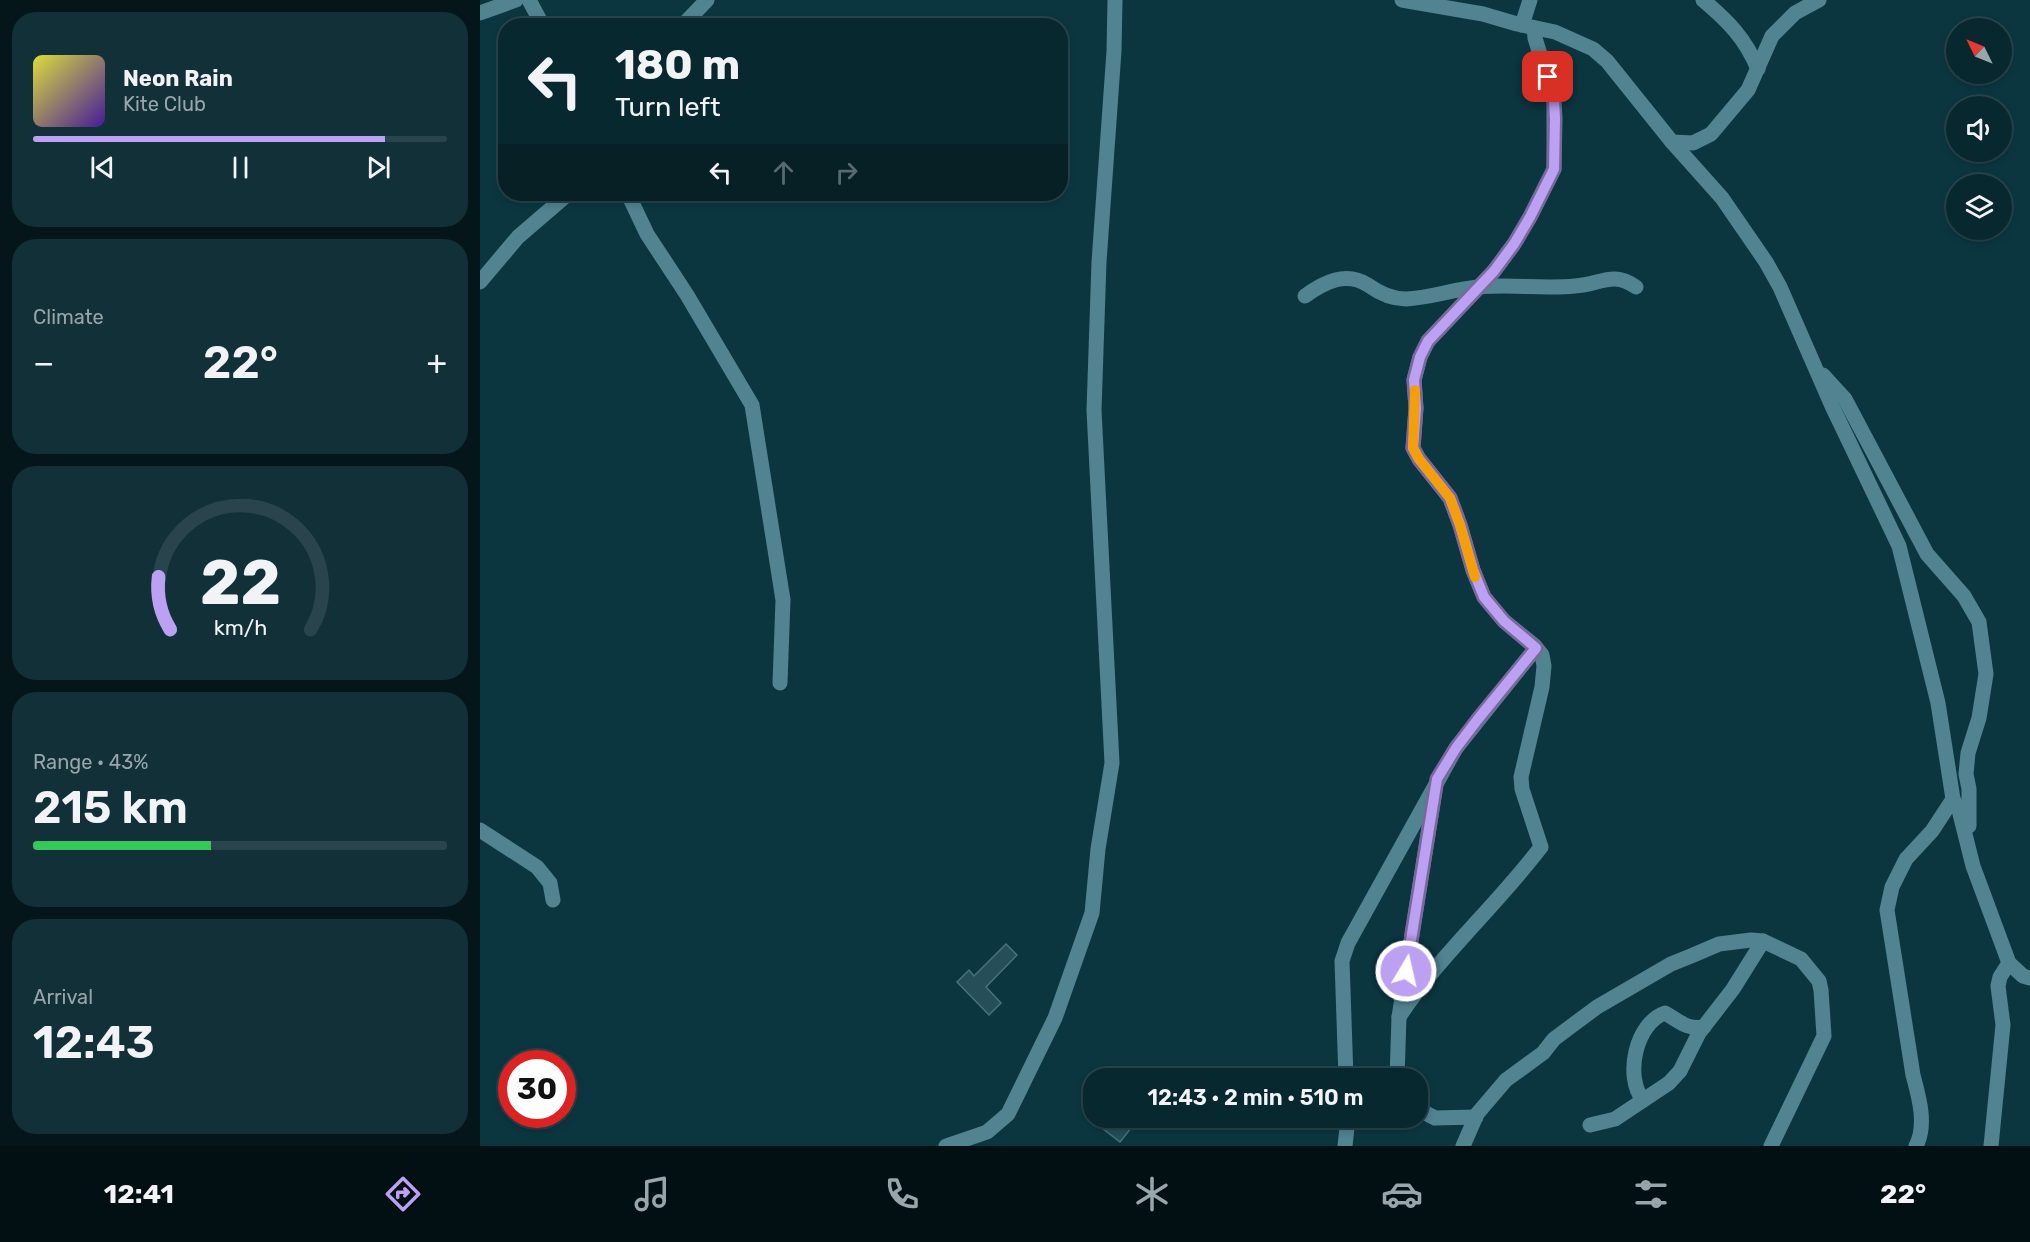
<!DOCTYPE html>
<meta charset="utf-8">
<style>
:root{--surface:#082830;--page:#113038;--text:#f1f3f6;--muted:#98a6ab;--line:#29444c;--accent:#bca0f2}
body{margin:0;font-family:Rubik,sans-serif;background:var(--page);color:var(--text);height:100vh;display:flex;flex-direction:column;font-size:22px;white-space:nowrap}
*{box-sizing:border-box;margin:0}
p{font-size:20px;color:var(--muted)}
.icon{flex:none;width:33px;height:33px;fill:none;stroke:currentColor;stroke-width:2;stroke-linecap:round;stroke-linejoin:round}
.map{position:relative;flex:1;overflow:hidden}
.sheet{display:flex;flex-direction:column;gap:12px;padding:12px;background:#04161a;width:480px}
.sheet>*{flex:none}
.hud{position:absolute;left:18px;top:18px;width:570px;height:183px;border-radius:24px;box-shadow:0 3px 9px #0003,0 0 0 2px var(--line);background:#082830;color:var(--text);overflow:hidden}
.needle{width:39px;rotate:313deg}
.controls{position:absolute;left:1466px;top:18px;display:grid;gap:12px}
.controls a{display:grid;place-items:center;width:66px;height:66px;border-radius:50%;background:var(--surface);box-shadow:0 3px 9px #0003,0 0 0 2px var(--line);font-size:30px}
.speed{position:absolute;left:18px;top:1050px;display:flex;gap:12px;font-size:30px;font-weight:700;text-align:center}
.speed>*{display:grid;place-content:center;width:78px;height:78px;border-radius:50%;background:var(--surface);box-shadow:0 3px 9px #0003,0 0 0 2px var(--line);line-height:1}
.speed .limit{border:9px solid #d22;background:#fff;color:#111}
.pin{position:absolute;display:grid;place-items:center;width:51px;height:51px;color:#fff;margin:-26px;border-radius:12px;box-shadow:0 3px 9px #0006}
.me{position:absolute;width:66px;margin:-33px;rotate:9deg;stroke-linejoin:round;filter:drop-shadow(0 0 4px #0008)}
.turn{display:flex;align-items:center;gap:21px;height:126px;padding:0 18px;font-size:27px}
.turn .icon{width:78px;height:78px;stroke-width:2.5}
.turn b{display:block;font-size:42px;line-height:51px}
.lanes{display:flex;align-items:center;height:57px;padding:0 18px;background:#0003;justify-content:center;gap:30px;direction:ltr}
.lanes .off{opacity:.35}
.big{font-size:45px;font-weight:600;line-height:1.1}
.sheet .tile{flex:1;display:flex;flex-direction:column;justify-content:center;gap:9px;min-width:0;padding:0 21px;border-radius:24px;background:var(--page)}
.sheet .dial{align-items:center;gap:0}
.dial svg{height:156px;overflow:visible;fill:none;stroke:var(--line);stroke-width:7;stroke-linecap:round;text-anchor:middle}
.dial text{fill:var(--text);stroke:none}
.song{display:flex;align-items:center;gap:18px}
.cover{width:72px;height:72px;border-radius:9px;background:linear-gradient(135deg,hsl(60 70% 55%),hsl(260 70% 35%))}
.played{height:6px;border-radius:3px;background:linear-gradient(90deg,var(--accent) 85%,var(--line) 85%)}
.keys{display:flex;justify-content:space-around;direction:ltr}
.heat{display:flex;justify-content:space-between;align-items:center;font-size:33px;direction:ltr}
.charge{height:9px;border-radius:4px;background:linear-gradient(90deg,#34c759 43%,var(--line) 0)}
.trip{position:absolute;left:603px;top:1068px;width:345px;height:60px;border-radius:24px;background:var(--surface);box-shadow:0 3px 9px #0003,0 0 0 2px var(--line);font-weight:600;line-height:60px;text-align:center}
.tab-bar{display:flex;height:96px;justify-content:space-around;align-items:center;background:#031013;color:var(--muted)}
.tab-bar .icon{width:42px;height:42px}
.tab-bar .on{color:var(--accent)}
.tab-bar b{font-size:27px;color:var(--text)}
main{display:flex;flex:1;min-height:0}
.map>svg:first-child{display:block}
.building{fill:#254e58;stroke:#49727c;stroke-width:1.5}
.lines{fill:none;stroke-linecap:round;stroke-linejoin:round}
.minor{stroke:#528390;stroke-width:15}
.route-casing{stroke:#7a689d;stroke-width:15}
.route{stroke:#bca0f2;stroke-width:10}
.slow{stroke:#f59e0b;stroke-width:10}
</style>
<main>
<section class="sheet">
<div class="tile">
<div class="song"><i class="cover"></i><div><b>Neon Rain</b><p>Kite Club</p></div></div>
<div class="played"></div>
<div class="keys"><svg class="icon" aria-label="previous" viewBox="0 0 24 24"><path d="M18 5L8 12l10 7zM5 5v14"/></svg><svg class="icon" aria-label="pause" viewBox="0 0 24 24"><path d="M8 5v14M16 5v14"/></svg><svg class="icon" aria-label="next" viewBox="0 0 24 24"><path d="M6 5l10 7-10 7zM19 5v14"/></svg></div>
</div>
<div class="tile"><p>Climate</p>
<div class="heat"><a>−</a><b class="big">22°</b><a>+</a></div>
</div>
<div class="tile dial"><svg viewBox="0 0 100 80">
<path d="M14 69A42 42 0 1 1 86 69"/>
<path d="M14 69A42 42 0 0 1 8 42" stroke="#bca0f2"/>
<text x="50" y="56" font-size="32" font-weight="700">22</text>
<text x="50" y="72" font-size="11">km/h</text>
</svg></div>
<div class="tile"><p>Range · 43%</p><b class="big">215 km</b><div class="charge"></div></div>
<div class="tile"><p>Arrival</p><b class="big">12:43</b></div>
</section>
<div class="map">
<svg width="1550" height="1146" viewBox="0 0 1550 1146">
<rect width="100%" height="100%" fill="#0b3640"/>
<!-- building -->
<g class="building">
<path d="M526,944L537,955L506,987L521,1003L509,1015L477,982L489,970L494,976Z"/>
<path d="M630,1118H659L640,1142L622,1128Z"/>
</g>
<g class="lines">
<!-- minor -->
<g class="minor">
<path d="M49,0L63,26"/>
<path d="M922,0L1003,14L1037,24L1075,32L1113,49L1127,61L1192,142L1242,198L1286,262L1300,287L1352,406L1419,546L1458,703L1473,799L1479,810L1493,866L1529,963L1543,976L1550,978"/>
<path d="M1223,0C1248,21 1265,38 1278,69"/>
<path d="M0,13L36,0"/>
<path d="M1042,25L1050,0"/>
<path d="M202,26L227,0"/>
<path d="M1192,142L1213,143L1231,134L1268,90L1292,36L1315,13L1339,0"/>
<path d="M148,194L167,234L207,295L272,405L303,600L300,683"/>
<path d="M0,282L38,237L88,194"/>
<path d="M825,296C844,282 866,271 888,285C899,293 911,299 926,299C950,298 974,289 999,287C1031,284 1063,289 1095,286C1120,285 1132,270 1156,287"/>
<path d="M1343,375L1365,399L1447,554L1484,596L1499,622L1506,674L1499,718L1488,753L1486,774L1489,789V826"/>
<path d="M0,830L57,867L70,883L73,900"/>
<path d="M919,1017C960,955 1016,906 1061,847L1042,789L1041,777L1062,687L1064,666L1062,655L1054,645L1024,621L1004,597L993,570L980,525L970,498L939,459L933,448L936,408L934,380L940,357L948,341L1014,271L1034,244L1050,217L1074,169V100L1055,38L1054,28"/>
<path d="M866,1078L862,961L868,943L976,748L1056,648"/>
<path d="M917,1078L919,1017L955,790"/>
<path d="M1163,1100C1144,1076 1156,1023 1185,1013C1199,1021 1207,1030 1224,1027"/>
<path d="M938,1109L955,1118L996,1117"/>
<path d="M1110,1125L1135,1119L1189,1083L1200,1071L1219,1033L1253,989L1283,941"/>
<path d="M466,1146L507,1132L528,1114L575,1018L612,913L618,849L632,763L614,410L619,262L634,51L635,0"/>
<path d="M865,1146L868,1118"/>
<path d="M983,1146L997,1114L1026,1080L1063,1053L1074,1039L1117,1007L1191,964L1211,956L1239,944L1271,940L1283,941L1321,959L1339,981L1341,990L1344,1036L1291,1146"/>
<path d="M1436,1146C1447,1125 1439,1097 1433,1075L1407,910L1412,887L1426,859L1452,831L1473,799"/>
<path d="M1511,1146L1523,1025L1518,986L1520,977L1529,963"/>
</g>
</g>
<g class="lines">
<!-- route casing -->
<g class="route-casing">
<path id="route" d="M926,971L957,779L976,748L998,719L1056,648L1024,621L1004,597L993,570L980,525L970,498L939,459L933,448L936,408L934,380L940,357L948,341L1014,271L1034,244L1050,217L1074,169L1075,119L1074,100L1068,77"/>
</g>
<!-- route -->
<use href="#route" class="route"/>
<!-- slow -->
<path class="slow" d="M935,390L933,448L939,459L970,498L980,525L995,577"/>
</g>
</svg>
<div class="controls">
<a><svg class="needle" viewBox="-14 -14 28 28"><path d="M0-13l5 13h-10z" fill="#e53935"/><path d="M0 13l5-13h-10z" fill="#98a6ab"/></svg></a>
<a><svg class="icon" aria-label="sound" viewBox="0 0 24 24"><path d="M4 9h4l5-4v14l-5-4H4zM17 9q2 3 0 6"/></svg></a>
<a><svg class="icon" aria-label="layers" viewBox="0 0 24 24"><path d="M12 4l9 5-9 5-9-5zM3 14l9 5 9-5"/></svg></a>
</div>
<div class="speed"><div class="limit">30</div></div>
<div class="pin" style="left:1068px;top:77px;background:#d93025"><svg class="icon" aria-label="arrive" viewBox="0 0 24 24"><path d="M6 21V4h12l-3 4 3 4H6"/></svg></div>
<svg class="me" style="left:926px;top:971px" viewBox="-20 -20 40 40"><circle r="17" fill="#bca0f2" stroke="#fff" stroke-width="3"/><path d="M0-11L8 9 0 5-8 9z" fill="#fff"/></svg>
<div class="trip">12:43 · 2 min · 510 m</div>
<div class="hud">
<div class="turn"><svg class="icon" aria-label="left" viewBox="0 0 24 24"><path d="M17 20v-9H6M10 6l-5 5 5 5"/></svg><div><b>180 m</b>Turn left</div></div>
<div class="lanes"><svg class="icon" aria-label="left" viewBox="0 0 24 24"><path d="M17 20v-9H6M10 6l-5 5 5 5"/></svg><svg class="icon off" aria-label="ahead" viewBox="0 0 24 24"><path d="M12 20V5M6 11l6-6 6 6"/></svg><svg class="icon off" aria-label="right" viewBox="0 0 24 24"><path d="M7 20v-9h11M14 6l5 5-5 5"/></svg></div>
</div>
</div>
</main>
<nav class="tab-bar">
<b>12:41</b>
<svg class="icon on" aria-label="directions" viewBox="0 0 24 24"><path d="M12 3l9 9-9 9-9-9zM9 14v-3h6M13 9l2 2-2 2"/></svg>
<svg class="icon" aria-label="music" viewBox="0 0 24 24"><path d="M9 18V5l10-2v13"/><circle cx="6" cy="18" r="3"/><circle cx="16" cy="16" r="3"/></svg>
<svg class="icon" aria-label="phone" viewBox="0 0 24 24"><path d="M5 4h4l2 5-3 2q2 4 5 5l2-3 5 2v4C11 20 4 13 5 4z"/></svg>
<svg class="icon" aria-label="climate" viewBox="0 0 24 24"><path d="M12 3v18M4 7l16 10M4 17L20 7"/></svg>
<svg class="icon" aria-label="car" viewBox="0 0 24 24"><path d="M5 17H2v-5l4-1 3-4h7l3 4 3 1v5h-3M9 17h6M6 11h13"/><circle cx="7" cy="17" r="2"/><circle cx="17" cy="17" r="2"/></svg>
<svg class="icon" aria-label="filters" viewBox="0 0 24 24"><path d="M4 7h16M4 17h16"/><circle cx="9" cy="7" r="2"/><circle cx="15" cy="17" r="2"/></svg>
<b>22°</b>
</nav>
